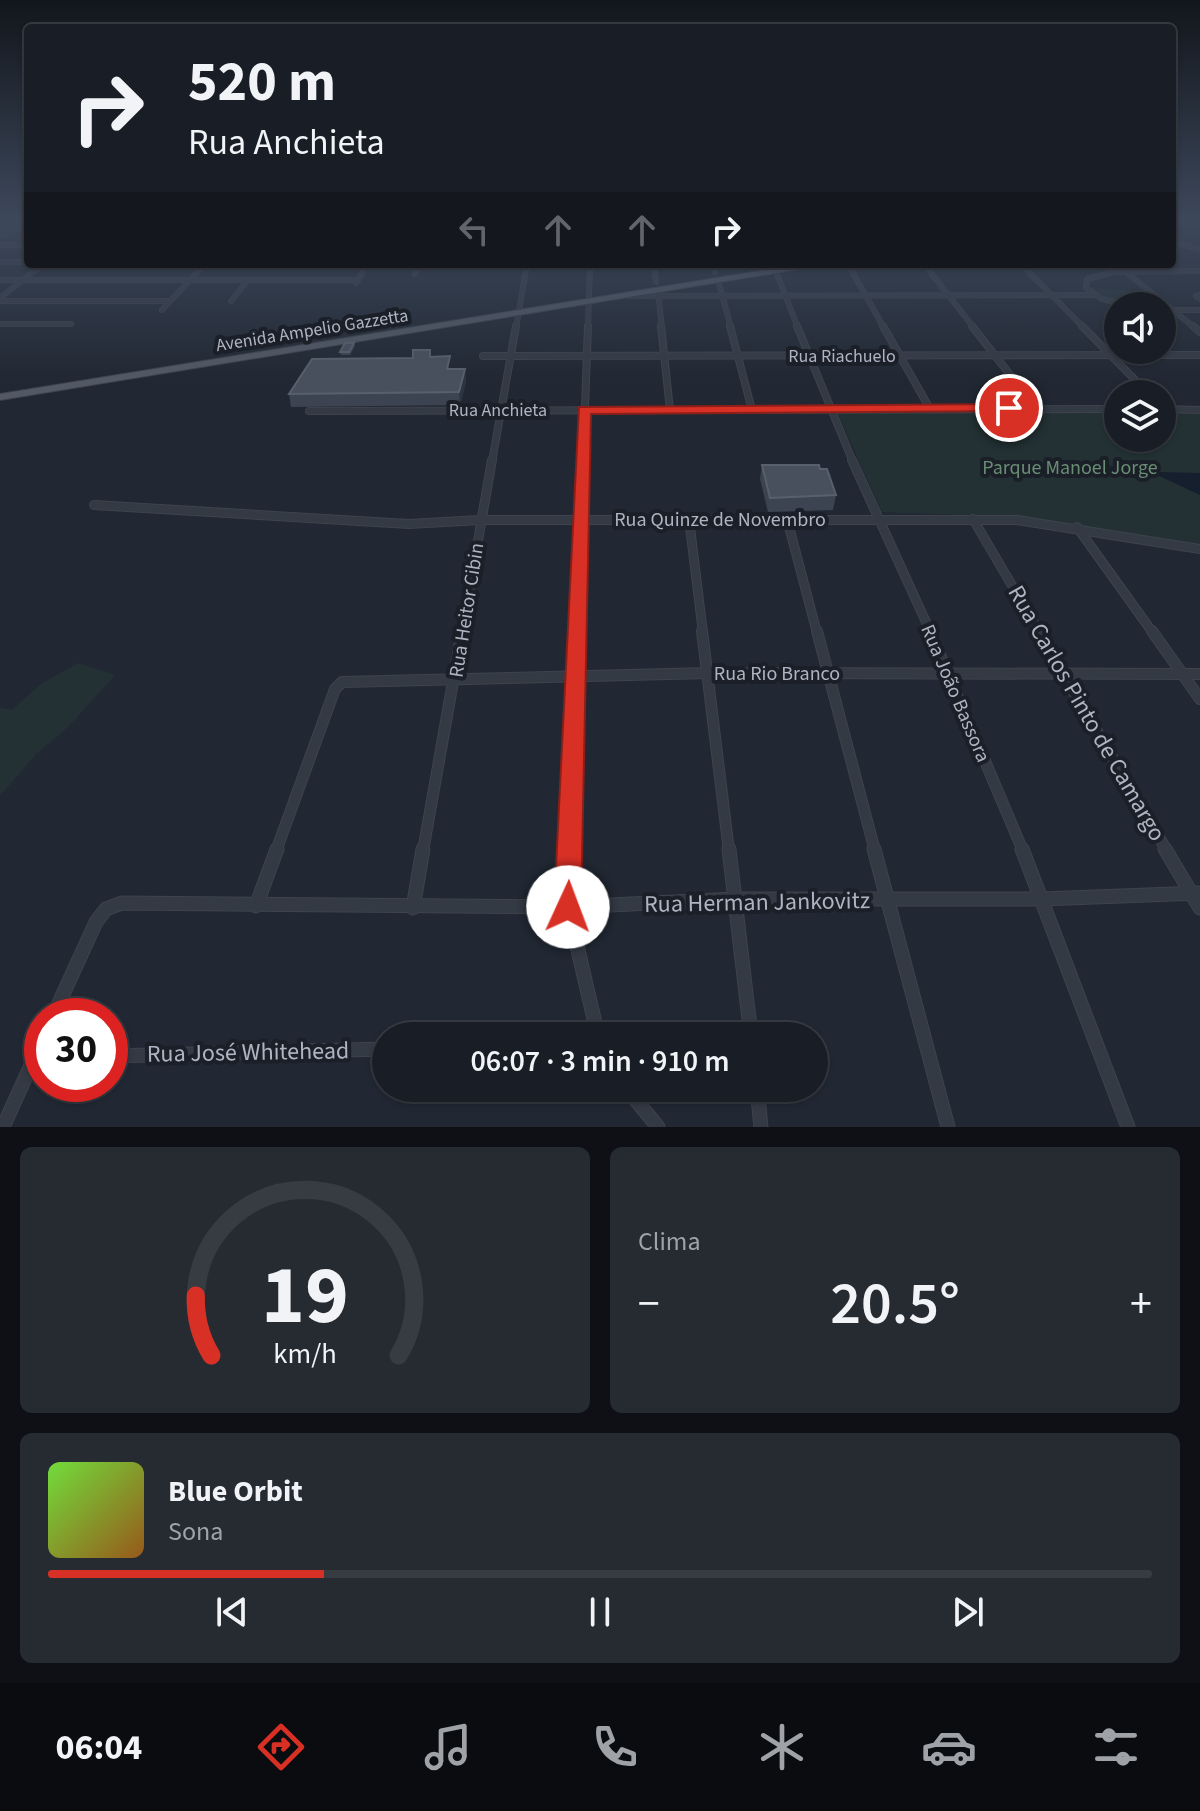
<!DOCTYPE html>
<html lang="pt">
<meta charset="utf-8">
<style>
:root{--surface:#191e26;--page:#262b32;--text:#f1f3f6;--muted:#9fa2a7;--line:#373c43;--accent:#d93025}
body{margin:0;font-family:"Source Sans 3",sans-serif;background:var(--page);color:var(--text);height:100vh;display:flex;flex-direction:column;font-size:30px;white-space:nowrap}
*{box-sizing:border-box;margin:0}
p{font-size:26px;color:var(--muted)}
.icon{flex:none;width:44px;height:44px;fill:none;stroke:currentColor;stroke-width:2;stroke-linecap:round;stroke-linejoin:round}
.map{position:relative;height:1127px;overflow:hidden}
.details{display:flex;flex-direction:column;gap:20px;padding:20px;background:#0e1015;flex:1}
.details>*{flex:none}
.hud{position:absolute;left:24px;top:24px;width:1152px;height:244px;border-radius:8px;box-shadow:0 2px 6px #0004,0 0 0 2px var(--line);background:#191e26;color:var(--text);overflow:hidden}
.controls{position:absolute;left:1104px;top:292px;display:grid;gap:16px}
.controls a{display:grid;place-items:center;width:72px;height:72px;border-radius:50%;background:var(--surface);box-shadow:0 2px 6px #0004,0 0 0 2px var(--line);font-size:40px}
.speed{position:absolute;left:24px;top:998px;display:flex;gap:16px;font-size:40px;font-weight:700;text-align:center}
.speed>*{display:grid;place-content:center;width:104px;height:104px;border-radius:50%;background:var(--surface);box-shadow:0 2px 6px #0004,0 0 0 2px var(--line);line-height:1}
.speed .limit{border:12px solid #d22;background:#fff;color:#111}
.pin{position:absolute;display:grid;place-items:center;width:68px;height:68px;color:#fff;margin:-34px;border:4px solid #fff;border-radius:50%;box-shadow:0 2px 8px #0007}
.me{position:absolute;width:88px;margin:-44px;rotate:2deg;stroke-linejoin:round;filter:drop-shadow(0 0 6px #0008)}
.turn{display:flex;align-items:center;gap:28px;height:168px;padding:0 32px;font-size:36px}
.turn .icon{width:104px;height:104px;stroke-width:2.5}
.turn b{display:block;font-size:56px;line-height:68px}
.lanes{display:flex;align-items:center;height:76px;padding:0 32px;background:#0003;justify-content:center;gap:40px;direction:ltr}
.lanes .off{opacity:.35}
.big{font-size:60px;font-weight:600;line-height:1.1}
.details .widget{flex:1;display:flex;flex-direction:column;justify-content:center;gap:12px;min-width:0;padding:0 28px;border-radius:12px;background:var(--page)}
.details .dial{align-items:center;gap:0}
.dial svg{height:208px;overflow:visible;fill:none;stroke:var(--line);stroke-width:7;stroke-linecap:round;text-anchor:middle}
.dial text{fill:var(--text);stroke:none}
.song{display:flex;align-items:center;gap:24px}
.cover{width:96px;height:96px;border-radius:12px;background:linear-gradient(135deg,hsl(100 70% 55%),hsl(30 70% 35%))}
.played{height:8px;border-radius:4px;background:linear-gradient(90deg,var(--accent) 25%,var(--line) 25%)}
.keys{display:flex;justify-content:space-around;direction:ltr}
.heat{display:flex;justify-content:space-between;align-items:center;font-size:44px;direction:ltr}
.details .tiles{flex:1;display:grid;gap:20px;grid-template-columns:1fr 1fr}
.widget:last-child{grid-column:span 2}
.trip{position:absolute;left:372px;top:1022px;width:456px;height:80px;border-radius:40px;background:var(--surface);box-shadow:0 2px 6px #0004,0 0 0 2px var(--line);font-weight:600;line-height:80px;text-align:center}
.dock{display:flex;height:128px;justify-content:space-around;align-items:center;background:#0a0c0f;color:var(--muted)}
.dock .icon{width:56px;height:56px}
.dock .on{color:var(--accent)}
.dock b{font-size:36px;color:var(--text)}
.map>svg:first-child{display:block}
.green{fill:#233134}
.water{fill:#161f2e}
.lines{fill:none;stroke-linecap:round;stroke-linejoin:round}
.minor-far4-casing{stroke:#3e434d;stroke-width:6}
.minor-far3-casing{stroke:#3e434d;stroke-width:8}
.minor-far2-casing{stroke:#3e434d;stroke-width:10}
.minor-far1-casing{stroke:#3e434d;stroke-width:12}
.minor-casing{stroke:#3e434d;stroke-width:15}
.primary-casing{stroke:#3e434d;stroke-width:2}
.minor-far4{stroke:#343a44;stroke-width:5}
.minor-far3{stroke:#343a44;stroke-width:6}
.minor-far2{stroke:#343a44;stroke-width:8}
.minor-far1{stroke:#343a44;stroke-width:10}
.minor{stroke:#343a44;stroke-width:13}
.primary{fill:#525964;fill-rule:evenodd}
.wall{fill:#3c4451}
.shaded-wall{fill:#2c3440}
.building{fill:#48505d;stroke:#58606d;stroke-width:2}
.route{fill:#d93025;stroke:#8d1f18;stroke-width:2}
.labels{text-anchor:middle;stroke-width:8;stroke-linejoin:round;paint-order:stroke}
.far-street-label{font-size:18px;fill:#aeb4c1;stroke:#1a1f28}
.park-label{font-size:20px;fill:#698e73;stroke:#1a1f28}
.street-label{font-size:20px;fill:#aeb4c1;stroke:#1a1f28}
.near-street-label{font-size:24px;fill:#aeb4c1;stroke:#1a1f28}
</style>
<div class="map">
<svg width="1200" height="1127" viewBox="0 0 1200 1127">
<rect width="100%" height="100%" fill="#212833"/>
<!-- green -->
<g class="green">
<path d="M1090,288L1144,291L1161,306L1118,302Z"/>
<path d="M836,410L1118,411V438H1162V412H1200V546L1014,517L882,512Z"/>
<path d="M78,663L115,675L67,728L36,754L0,796V708L12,710L41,684Z"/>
</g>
<!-- water -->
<path class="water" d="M1064,460L1156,472L1200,473V495L1157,475Z"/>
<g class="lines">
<!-- minor-far4 casing -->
<g class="minor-far4-casing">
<g id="minor-far4">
<path d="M0,236L28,224"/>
<path d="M1172,242L1200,249"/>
<path d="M0,245H28"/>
<path d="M0,262H28"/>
<path d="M654,264L656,282"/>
<path d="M713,264L715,272"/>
<path d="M773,264L798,328"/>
<path d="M848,264L884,328"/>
<path d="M924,264L974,328"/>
<path d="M1021,264L1084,328"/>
<path d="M1116,264L1195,328"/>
<path d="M415,274L420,264"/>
<path d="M0,280H358"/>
<path d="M718,280L731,328"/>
<path d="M356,283L367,264"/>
<path d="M658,292L662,328"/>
<path d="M1200,295L1196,296L1200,299"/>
<path d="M629,296L1093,295"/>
<path d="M0,298L43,264"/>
<path d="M0,301H170"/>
<path d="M231,301L247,281"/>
<path d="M1130,306L1102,299L1086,288L1087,279L1113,272L1200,271"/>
<path d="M162,310L205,264"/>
<path d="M1162,310H1200"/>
<path d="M0,324H71"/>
<path d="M516,328L527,264"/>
<path d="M588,328L590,264"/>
</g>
</g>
<!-- minor-far3 casing -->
<g class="minor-far3-casing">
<g id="minor-far3">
<path d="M661,326L670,410"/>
<path d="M730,326L752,410"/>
<path d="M797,326L853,462"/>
<path d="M883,326L930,409"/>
<path d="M972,326L1036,408"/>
<path d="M1082,326L1149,394"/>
<path d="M1193,326L1200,332"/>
<path d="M483,356L1200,355"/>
<path d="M1162,409L1200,410"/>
<path d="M309,411L1118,409"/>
<path d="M492,462L516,326"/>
<path d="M583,462L588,326"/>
</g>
</g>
<!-- minor-far2 casing -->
<g class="minor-far2-casing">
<g id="minor-far2">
<path d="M852,460L931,633"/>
<path d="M94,505L409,524L480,520H1017L1200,549"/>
<path d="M689,519L703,633"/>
<path d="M787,519L817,633"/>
<path d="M973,519L1040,633"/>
<path d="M1077,527L1153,633"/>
<path d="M462,633L492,460"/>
<path d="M577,633L583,460"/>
</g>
</g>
<!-- minor-far1 casing -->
<g class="minor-far1-casing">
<g id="minor-far1">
<path d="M702,631L729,851"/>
<path d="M817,631L875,851"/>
<path d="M930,631L1023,851"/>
<path d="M1038,631L1167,851"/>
<path d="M1152,631L1200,699"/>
<path d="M276,851L335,689L342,682L710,673L1200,674"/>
<path d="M423,851L462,631"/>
<path d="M570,851L577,631"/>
</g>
</g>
<!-- minor casing -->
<g class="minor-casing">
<g id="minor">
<path d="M570,849L568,907L598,1036"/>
<path d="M729,849L751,1036"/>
<path d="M874,849L948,1127"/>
<path d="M1022,849L1128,1127"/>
<path d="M1165,849L1200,908"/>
<path d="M256,906L277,849"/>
<path d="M413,908L423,849"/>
<path d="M53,1016L96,922L106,909L122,903L568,907L736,899H1042L1200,893"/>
<path d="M110,1056L386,1049"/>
<path d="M626,1088L658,1127"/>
<path d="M757,1088L761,1127"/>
<path d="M3,1127L42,1041"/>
</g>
</g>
<!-- primary casing -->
<g class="primary-casing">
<path id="primary" d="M803,264H822L818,266L0,400V394Z"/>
</g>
<!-- minor-far4 -->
<use href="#minor-far4" class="minor-far4"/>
<!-- minor-far3 -->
<use href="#minor-far3" class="minor-far3"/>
<!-- minor-far2 -->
<use href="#minor-far2" class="minor-far2"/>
<!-- minor-far1 -->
<use href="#minor-far1" class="minor-far1"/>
<!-- minor -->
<use href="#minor" class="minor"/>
<!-- primary -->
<use href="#primary" class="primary"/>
</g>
<!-- wall -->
<g class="wall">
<path d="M354,343L355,346L350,355H341L340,352Z"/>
<path d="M430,357L451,369H465L466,382L460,405L291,407L289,394Z"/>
<path d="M762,465L820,469L836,495L833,510L768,512L760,479Z"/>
</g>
<!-- shaded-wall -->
<path class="shaded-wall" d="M465,369L466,382L460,405L459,392Z"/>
<!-- building -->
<g class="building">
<path d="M345,343H354L349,352H340Z"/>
<path d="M413,350H430V357L450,356L447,369H465L459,392L289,394L312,359L413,358Z"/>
<path d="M762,465H819L820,469H827L836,495L770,498Z"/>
</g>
<!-- sky -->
<linearGradient id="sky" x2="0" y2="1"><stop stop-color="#12161c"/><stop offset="0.58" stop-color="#3d485b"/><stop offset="1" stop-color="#3d485b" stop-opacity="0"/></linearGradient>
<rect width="1200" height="380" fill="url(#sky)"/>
<!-- route -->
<path class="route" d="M1009,404L1014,405V411L591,414L581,907L577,916L568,919L558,916L554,907L579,407Z"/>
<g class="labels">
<!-- far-street labels -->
<g class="far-street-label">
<text transform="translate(312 330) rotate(-9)" y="6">Avenida Ampelio Gazzetta</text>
<text x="842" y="362">Rua Riachuelo</text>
<text x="498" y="416">Rua Anchieta</text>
</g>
<!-- park labels -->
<g class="park-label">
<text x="1070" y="474">Parque Manoel Jorge</text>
</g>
<!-- street labels -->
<g class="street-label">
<text x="720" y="526">Rua Quinze de Novembro</text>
<text transform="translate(466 610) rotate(-81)" y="7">Rua Heitor Cibin</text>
<text x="777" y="680">Rua Rio Branco</text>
<text transform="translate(956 693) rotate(67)" y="7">Rua João Bassora</text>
</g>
<!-- near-street labels -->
<g class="near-street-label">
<text transform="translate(1087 713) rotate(60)" y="8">Rua Carlos Pinto de Camargo</text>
<text transform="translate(757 902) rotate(-1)" y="8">Rua Herman Jankovitz</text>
<text transform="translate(248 1052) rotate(-1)" y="8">Rua José Whitehead</text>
</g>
</g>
</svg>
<div class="controls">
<a><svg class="icon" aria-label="sound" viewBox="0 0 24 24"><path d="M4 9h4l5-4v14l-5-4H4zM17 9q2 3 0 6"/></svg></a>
<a><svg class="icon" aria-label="layers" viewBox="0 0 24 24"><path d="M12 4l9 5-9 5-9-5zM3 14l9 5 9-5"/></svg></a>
</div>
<div class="speed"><div class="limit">30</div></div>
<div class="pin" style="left:1009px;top:408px;background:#d93025"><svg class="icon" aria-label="arrive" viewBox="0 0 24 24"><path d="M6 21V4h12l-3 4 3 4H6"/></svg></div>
<svg class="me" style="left:568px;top:907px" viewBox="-20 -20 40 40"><circle r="19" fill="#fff"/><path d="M0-13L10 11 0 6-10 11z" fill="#d93025"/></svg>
<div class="trip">06:07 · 3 min · 910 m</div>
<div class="hud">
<div class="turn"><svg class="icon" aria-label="right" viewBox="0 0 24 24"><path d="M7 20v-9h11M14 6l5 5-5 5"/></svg><div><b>520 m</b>Rua Anchieta</div></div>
<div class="lanes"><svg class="icon off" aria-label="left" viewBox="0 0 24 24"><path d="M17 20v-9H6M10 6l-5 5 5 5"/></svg><svg class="icon off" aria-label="ahead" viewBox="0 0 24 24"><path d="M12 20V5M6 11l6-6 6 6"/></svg><svg class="icon off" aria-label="ahead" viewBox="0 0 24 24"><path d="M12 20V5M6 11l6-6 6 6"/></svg><svg class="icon" aria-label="right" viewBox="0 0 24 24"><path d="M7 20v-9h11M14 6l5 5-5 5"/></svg></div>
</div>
</div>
<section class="details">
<div class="tiles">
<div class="widget dial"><svg viewBox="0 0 100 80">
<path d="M14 69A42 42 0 1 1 86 69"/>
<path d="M14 69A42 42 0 0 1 8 46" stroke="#d93025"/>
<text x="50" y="56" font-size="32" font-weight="700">19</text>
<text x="50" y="72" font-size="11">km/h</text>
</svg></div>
<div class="widget"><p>Clima</p>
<div class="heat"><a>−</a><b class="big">20.5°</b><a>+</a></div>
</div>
<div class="widget">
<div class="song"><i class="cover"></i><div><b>Blue Orbit</b><p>Sona</p></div></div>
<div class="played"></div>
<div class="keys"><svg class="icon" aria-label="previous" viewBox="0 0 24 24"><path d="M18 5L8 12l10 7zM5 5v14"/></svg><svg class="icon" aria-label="pause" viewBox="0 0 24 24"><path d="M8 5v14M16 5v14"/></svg><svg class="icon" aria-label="next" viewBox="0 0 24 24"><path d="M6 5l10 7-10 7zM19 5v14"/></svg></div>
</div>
</div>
</section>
<nav class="dock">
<b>06:04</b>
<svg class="icon on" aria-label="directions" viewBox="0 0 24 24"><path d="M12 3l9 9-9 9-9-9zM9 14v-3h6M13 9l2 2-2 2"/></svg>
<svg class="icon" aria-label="music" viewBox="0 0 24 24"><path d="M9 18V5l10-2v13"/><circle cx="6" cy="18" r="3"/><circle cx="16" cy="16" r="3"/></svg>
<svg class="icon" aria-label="phone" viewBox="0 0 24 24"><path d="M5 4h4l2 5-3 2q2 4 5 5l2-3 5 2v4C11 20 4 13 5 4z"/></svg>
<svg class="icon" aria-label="climate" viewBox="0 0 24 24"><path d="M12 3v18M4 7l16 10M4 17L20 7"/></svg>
<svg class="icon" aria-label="car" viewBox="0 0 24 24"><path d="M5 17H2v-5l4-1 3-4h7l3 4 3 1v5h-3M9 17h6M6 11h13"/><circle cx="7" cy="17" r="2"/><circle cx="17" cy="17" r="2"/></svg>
<svg class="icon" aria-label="filters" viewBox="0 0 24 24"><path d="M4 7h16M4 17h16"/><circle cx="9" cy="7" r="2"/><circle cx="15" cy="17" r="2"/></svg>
</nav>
